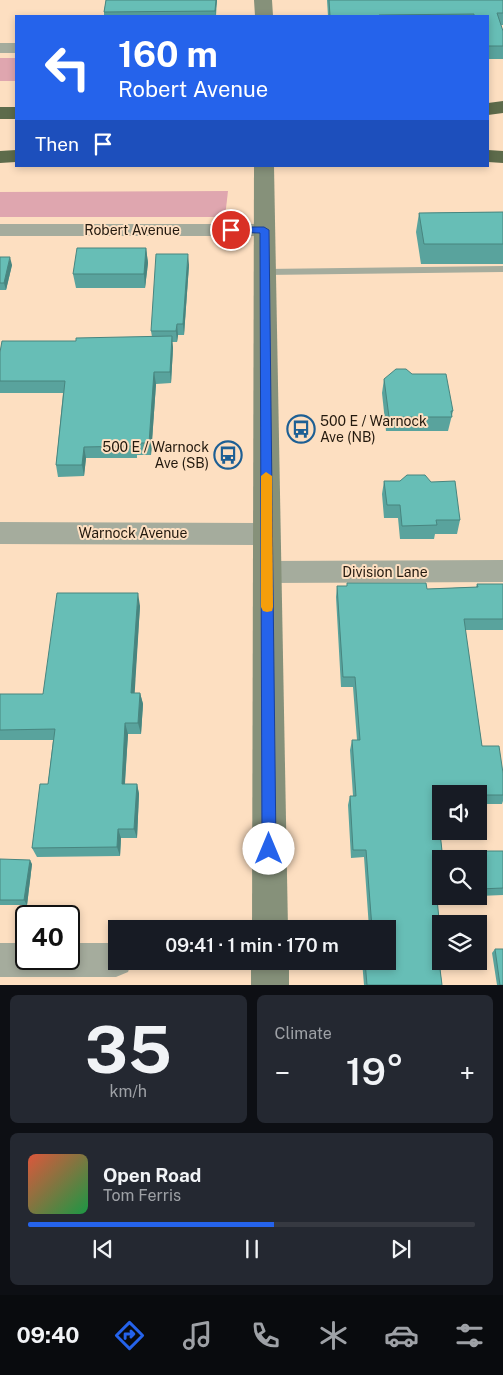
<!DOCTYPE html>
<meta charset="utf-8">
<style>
:root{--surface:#171b24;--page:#242831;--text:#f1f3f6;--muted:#9ea1a6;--line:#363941;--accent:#2563eb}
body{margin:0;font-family:"Public Sans",sans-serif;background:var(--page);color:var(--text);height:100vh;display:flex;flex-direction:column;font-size:19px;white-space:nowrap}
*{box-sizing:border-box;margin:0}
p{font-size:16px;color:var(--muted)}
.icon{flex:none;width:28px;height:28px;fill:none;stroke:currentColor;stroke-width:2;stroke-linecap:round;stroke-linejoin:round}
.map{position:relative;height:985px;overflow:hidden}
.side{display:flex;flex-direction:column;gap:10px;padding:10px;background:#0d0f14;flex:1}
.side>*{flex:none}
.guide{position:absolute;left:15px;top:15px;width:474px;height:152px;border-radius:0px;box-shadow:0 2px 8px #0003;background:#2563eb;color:#fff;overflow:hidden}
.buttons{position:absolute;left:432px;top:785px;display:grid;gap:10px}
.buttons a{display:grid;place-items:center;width:55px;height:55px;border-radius:0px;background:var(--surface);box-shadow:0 2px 8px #0003;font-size:25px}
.speed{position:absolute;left:15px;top:905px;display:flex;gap:10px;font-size:25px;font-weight:700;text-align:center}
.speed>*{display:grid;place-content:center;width:65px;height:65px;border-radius:50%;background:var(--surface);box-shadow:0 2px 8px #0003;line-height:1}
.speed .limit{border:2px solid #111;border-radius:8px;background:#fff;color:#111}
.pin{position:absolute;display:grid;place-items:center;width:42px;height:42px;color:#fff;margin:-21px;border:2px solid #fff;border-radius:50%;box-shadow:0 1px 5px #0007}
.me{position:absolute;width:55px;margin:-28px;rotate:0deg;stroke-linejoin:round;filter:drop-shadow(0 0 4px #0008)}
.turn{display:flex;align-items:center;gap:18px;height:105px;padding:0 20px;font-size:22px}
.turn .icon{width:65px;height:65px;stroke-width:2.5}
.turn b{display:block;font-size:35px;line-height:42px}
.then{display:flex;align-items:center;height:48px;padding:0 20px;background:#0003;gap:10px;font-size:19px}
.big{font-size:38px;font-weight:600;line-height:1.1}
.side .widget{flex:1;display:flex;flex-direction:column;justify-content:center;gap:8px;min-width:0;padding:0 18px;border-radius:8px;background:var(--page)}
.side .dial{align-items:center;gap:0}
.dial b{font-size:65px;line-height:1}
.song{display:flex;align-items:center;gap:15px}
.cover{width:60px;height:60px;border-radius:8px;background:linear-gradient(135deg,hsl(10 70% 55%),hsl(140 70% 35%))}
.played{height:5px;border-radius:2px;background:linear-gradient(90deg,var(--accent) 55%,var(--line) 55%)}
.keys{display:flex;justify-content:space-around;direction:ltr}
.heat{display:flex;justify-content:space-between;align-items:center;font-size:28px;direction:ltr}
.side .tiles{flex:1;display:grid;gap:10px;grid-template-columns:1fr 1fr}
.widget:last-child{grid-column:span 2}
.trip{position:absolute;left:108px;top:920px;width:288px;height:50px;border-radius:0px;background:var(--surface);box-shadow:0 2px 8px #0003;font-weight:600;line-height:50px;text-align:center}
.tab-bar{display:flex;height:80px;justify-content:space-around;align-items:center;background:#090b0e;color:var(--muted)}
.tab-bar .icon{width:35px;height:35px}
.tab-bar .on{color:var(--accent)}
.tab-bar b{font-size:22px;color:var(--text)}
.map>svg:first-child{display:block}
.green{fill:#dfa6af}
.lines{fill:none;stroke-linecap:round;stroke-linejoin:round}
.lane{fill:#a5ac9d;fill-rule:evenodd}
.street{fill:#a5ac9d;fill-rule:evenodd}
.secondary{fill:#86917a;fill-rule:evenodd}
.highway{fill:#5d6b4b;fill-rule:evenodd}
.wall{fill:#59a39d}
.shaded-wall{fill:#48857f}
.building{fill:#67beb6;stroke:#48857f}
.route{fill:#2563eb;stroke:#184099}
.slow{fill:#f59e0b}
.labels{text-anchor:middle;stroke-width:4;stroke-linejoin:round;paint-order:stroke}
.street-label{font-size:14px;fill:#23190e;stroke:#fddfc1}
.poi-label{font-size:14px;fill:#23190e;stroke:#fddfc1;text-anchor:start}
</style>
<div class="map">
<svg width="503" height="985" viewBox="0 0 503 985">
<rect width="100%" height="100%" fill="#fddfc1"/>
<!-- green -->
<g class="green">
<rect x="0" y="58" width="16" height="23"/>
<path d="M228,191L225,217H0V192Z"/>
</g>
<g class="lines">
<!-- lane -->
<path class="lane" d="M503,266V272L265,275L260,272L265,269Z"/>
<!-- street -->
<g class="street">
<rect x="0" y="43" width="16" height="10"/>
<path d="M0,224H265L272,225L275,230L272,235L265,236H0Z"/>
<path d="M0,522L267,523L276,526L280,534L276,542L267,545L0,544Z"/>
<path d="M503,560V582L267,583L258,580L254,572L258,564L267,561Z"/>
<path d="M0,943H26V959H69V943H116V961H132L128,972L116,977H0Z"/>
</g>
<!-- secondary -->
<g class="secondary">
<path d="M254,0H272L273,16H255Z"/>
<path d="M254,166H274L288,929H252Z"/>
<rect x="251" y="961" width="38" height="24"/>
</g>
<!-- highway -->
<g class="highway">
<path d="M503,101V113L488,115V103Z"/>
<rect x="0" y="107" width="16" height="12"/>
<path d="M16,150V162L0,163V151Z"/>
<path d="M488,150L503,151V163L488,162Z"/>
</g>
</g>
<!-- wall -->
<g class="wall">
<path d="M106,0H217L216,16H104V12Z"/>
<path d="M327,0H503V25H501L503,31V59H488V16H328Z"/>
<path d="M503,212V264H421L416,232L419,213Z"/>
<path d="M146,248L148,263L145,288H76L73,274Z"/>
<path d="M0,257L12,265L6,290H0Z"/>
<path d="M189,265L184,335H178L177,342H172L173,348L171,383L156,384L151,455H137V458H86L84,476L58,477L56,465L63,393H0V352L76,341L152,337L151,331Z"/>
<path d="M384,379L453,411L448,431H386L382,393Z"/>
<path d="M384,481L460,520L457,534H435L434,539H400L398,518H384L382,494Z"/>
<path d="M347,583L427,589L476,587L477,584H503V630H465L482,746L503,773V801L502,804H479V794H441V804H437L442,851H503V895L479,896V859H441V896H452L436,897L441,939V961H443L440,967L442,985H364L362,961H386L369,928L364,857L351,858L348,805L350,796H353L350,750L352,740H357L353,687H341L336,597L337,586H347Z"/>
<path d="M140,606L134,693H140L143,704L141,734H128L125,784H137L139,794L137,838H121L120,856L37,857L32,848L48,784L53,740H0V694H43Z"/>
<path d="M0,859L32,864L27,905H0Z"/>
<path d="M495,949L503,985H497L492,953Z"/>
</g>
<!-- shaded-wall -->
<g class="shaded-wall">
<path d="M216,0H217L215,16V11Z"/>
<path d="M146,248L148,263L145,288L144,274Z"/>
<path d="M188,254L189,265L184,335L183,324Z"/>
<path d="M10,257L12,265L6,290L4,283Z"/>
<path d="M177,324L178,335L177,342L176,331Z"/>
<path d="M172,336L173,348L171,383L170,372Z"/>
<path d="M154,372L156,384L151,455L149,443Z"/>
<path d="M84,447L86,458L84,476L82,465Z"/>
<path d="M138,593L140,606L134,704L131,693Z"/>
<path d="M140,693L143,704L141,734L138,723Z"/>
<path d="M125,723L128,734L124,794L122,784Z"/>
<path d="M137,784L139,794L137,838L134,829Z"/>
<path d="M118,829L121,838L120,856L117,847Z"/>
<path d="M30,860L32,864L27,905L24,900Z"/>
</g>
<!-- building -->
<g class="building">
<path d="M106,0H216L215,11L104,12Z"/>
<path d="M329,0H503V13H497L503,31V46H488V16H474V14L379,15L380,16H330Z"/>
<path d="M503,212V244H424L419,213Z"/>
<path d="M77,248H146L144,274H73Z"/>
<path d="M156,254H188L183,324H177L176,331H151Z"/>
<path d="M0,257H10L4,283H0Z"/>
<path d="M172,336L170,372H154L149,443H136V446L84,447L82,465H56L65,381H0V352L2,341H76V338Z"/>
<path d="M396,369H406L412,374H446L453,411H451L452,417H389L384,379Z"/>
<path d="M407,475H425L431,482L455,481L460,520H436L437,525L402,526L400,505H387L384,481H400Z"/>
<path d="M347,583H426L427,589L478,587L477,584H503V619H464L482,746H499L503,773V795H479V794H441V795H436L442,851H503V888L479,889V859H441V889H436L441,939V961H439L442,985H367L365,961H386V929H362L372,928L366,850H353L350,796H356L352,740H360L355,677H343L337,586H347Z"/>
<path d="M57,593H138L131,693H140L138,723H125L122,784H137L134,829H118L117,847L32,848L40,784H48L55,729L0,730V694H43Z"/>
<path d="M0,859L30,860L24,900H0Z"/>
<path d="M495,949H503V985H500Z"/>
</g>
<!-- route -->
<path class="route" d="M231,227H264L269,230L276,849L274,854L269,857L264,854L262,849L260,233L228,232L227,230Z"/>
<!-- slow -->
<path class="slow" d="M266,472L272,476L273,607L272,611L267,612L263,611L261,607V476Z"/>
<!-- icons -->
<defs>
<g id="bus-ring" transform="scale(1.4375)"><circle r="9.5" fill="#fddfc1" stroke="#1d5f94" stroke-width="1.5"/><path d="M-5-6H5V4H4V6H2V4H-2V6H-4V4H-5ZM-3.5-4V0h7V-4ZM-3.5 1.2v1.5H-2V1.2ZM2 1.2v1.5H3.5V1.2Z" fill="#1d5f94"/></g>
</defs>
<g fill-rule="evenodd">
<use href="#bus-ring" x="301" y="429"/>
<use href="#bus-ring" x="228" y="455"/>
</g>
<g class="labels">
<!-- street labels -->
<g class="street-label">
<text x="132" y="235">Robert Avenue</text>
<text x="133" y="538">Warnock Avenue</text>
<text x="385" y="577">Division Lane</text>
</g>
<!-- poi labels -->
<g class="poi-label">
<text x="320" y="426">500 E / Warnock<tspan x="320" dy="16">Ave (NB)</tspan></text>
<text x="209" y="452" text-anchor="end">500 E / Warnock<tspan x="209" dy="16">Ave (SB)</tspan></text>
</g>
</g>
</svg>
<div class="buttons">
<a><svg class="icon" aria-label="sound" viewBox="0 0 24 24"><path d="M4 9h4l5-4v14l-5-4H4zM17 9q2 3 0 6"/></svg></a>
<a><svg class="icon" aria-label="search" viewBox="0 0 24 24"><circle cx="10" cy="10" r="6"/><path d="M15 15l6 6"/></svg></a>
<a><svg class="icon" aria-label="layers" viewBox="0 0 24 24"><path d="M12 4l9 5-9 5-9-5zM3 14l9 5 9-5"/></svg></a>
</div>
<div class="speed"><div class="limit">40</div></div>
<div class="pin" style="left:231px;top:230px;background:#d93025"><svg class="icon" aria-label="arrive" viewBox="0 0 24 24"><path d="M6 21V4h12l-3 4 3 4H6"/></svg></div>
<svg class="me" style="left:269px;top:849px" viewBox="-20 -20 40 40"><circle r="19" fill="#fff"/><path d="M0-13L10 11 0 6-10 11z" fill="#2563eb"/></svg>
<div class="trip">09:41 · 1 min · 170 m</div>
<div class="guide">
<div class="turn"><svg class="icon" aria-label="left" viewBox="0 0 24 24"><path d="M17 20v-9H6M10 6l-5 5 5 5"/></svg><div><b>160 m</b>Robert Avenue</div></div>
<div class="then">Then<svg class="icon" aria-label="arrive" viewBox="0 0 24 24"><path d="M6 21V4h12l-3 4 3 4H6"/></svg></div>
</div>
</div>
<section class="side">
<div class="tiles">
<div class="widget dial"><b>35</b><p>km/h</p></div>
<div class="widget"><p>Climate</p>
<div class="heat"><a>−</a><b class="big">19°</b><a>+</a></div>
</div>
<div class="widget">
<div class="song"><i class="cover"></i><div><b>Open Road</b><p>Tom Ferris</p></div></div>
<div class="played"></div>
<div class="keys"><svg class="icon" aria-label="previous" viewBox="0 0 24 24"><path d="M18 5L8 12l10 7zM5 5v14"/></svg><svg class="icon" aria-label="pause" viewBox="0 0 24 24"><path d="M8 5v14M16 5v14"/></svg><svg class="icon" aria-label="next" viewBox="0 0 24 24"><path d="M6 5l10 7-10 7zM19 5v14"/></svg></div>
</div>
</div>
</section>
<nav class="tab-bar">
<b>09:40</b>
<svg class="icon on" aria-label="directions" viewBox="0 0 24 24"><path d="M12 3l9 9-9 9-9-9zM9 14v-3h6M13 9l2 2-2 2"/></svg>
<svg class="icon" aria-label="music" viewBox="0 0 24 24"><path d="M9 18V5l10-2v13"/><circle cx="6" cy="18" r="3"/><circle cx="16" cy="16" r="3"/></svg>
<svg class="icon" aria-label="phone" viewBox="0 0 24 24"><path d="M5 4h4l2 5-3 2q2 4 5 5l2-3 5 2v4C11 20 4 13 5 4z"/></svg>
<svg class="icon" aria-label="climate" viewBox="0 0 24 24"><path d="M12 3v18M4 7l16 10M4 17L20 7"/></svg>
<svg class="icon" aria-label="car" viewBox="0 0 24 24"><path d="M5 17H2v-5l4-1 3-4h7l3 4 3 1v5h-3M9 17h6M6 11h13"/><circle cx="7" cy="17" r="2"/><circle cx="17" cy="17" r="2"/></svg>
<svg class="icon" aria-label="filters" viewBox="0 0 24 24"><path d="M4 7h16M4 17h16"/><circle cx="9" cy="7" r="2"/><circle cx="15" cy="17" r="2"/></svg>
</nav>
